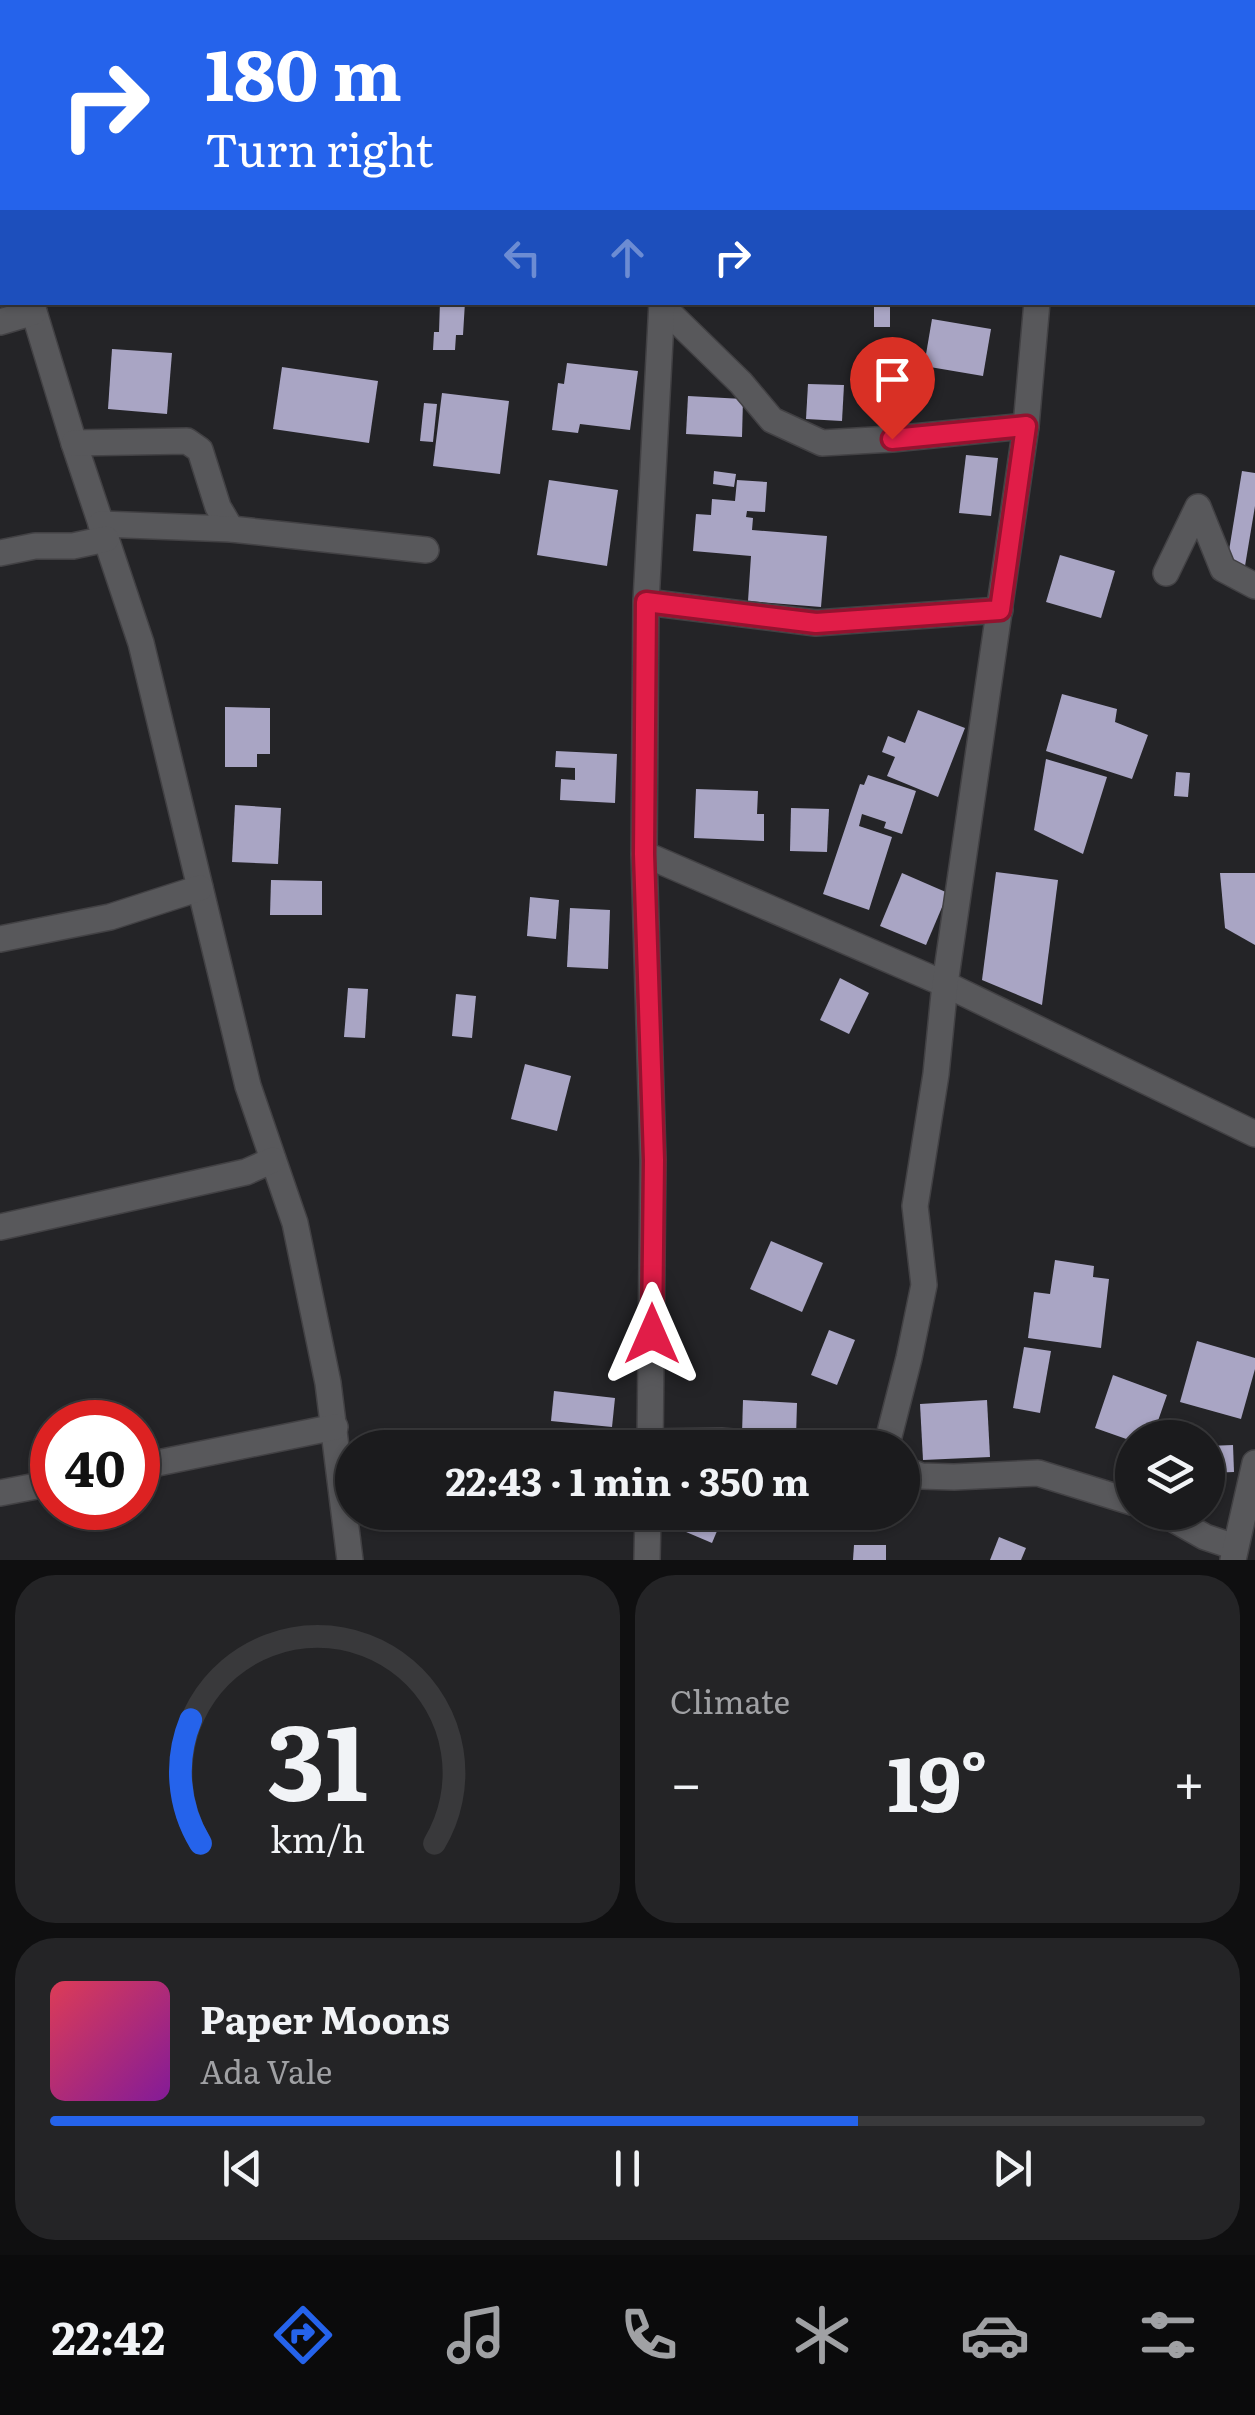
<!DOCTYPE html>
<meta charset="utf-8">
<style>
:root{--surface:#1b1b1d;--page:#242426;--text:#f1f3f6;--muted:#a0a1a4;--line:#39393b;--accent:#2563eb}
body{margin:0;font-family:Literata,serif;background:var(--page);color:var(--text);height:100vh;display:flex;flex-direction:column;font-size:38px;white-space:nowrap}
*{box-sizing:border-box;margin:0}
p{font-size:32px;color:var(--muted)}
.icon{flex:none;width:55px;height:55px;fill:none;stroke:currentColor;stroke-width:2;stroke-linecap:round;stroke-linejoin:round}
.map{position:relative;height:1560px;overflow:hidden}
.side{display:flex;flex-direction:column;gap:15px;padding:15px;background:#0f0f10;flex:1}
.side>*{flex:none}
.banner{position:absolute;left:0px;top:0px;width:1255px;height:305px;box-shadow:0 2px 8px #0004,0 0 0 2px var(--line);background:#2563eb;color:#fff;overflow:hidden}
.controls{position:absolute;left:1115px;top:1420px;display:grid;gap:20px}
.controls a{display:grid;place-items:center;width:110px;height:110px;border-radius:50%;background:var(--surface);box-shadow:0 2px 8px #0004,0 0 0 2px var(--line);font-size:50px}
.speed{position:absolute;left:30px;top:1400px;display:flex;gap:20px;font-size:50px;font-weight:700;text-align:center}
.speed>*{display:grid;place-content:center;width:130px;height:130px;border-radius:50%;background:var(--surface);box-shadow:0 2px 8px #0004,0 0 0 2px var(--line);line-height:1}
.speed .limit{border:15px solid #d22;background:#fff;color:#111}
.pin{position:absolute;display:grid;place-items:center;width:85px;height:85px;color:#fff;margin:-102px -42px;border-radius:50% 50% 50% 0;rotate:-45deg;box-shadow:0 0 10px #0007}
.pin .icon{rotate:45deg}
.me{position:absolute;width:110px;margin:-55px;rotate:0deg;stroke-linejoin:round;filter:drop-shadow(0 0 8px #0008)}
.turn{display:flex;align-items:center;gap:35px;height:210px;padding:0 40px;font-size:45px}
.turn .icon{width:130px;height:130px;stroke-width:2.5}
.turn b{display:block;font-size:70px;line-height:85px}
.lanes{display:flex;align-items:center;height:95px;padding:0 40px;background:#0003;justify-content:center;gap:50px;direction:ltr}
.lanes .off{opacity:.35}
.big{font-size:75px;font-weight:700;line-height:1.1}
.side .card{flex:1;display:flex;flex-direction:column;justify-content:center;gap:15px;min-width:0;padding:0 35px;border-radius:40px;background:var(--page)}
.side .dial{align-items:center;gap:0}
.dial svg{height:260px;overflow:visible;fill:none;stroke:var(--line);stroke-width:7;stroke-linecap:round;text-anchor:middle}
.dial text{fill:var(--text);stroke:none}
.song{display:flex;align-items:center;gap:30px}
.cover{width:120px;height:120px;border-radius:15px;background:linear-gradient(135deg,hsl(350 70% 55%),hsl(290 70% 35%))}
.played{height:10px;border-radius:5px;background:linear-gradient(90deg,var(--accent) 70%,var(--line) 70%)}
.keys{display:flex;justify-content:space-around;direction:ltr}
.heat{display:flex;justify-content:space-between;align-items:center;font-size:55px;direction:ltr}
.side .tiles{flex:1;display:grid;gap:15px;grid-template-columns:1fr 1fr}
.card:last-child{grid-column:span 2}
.trip{position:absolute;left:335px;top:1430px;width:585px;height:100px;border-radius:50px;background:var(--surface);box-shadow:0 2px 8px #0004,0 0 0 2px var(--line);font-weight:700;line-height:100px;text-align:center}
.menu{display:flex;height:160px;justify-content:space-around;align-items:center;background:#0b0b0c;color:var(--muted)}
.menu .icon{width:70px;height:70px}
.menu .active{color:var(--accent)}
.menu b{font-size:45px;color:var(--text)}
.map>svg:first-child{display:block}
.building{fill:#a9a5c4}
.lines{fill:none;stroke-linecap:round;stroke-linejoin:round}
.minor-casing{stroke:#424144;stroke-width:28}
.minor{stroke:#58585b;stroke-width:25}
.route-casing{stroke:#92132f;stroke-width:25}
.route{stroke:#e11d48;stroke-width:18}
</style>
<div class="map">
<svg width="1255" height="1560" viewBox="0 0 1255 1560">
<rect width="100%" height="100%" fill="#242427"/>
<!-- building -->
<g class="building">
<path d="M440,302H465L463,335H456L455,350H433L434,332H439Z"/>
<rect x="874" y="304" width="16" height="23"/>
<path d="M932,319L991,329L983,376L924,366Z"/>
<path d="M112,349L172,353L167,414L108,409Z"/>
<path d="M567,363L638,371L630,430L580,424L578,433L552,430L558,383L564,384Z"/>
<path d="M282,367L378,381L369,443L273,429Z"/>
<path d="M808,384L844,385L842,421L806,419Z"/>
<path d="M442,393L509,401L500,474L433,466Z"/>
<path d="M688,396L743,399L742,437L686,434Z"/>
<path d="M424,403L437,404L433,442L420,441Z"/>
<path d="M966,455L998,458L991,516L959,513Z"/>
<path d="M714,471L736,474L734,487L713,484Z"/>
<path d="M1242,471L1255,473V506L1245,566L1227,563Z"/>
<path d="M549,480L618,490L607,566L537,555Z"/>
<path d="M737,480L767,482L765,512L747,511L746,517L753,518L752,530L827,536L821,607L748,601L751,556L693,551L696,514L711,515L712,499L735,501Z"/>
<path d="M1060,555L1115,571L1101,618L1046,602Z"/>
<path d="M1062,694L1117,709L1115,722L1148,735L1132,779L1046,751Z"/>
<path d="M225,707L270,708V754H257V767H225Z"/>
<path d="M918,710L965,728L938,797L887,776L895,757L882,752L888,736L905,743Z"/>
<path d="M556,751L617,754L615,803L560,800L561,779L575,780V768L555,767Z"/>
<path d="M1046,759L1107,777L1083,854L1034,830Z"/>
<path d="M1176,772L1190,773L1188,797L1174,796Z"/>
<path d="M868,775L916,791L902,834L884,828L886,822L862,814L859,826L892,837L869,910L823,894L860,784L864,785Z"/>
<path d="M696,789L758,791L757,814H764V841L694,838Z"/>
<path d="M235,805L281,808L278,864L232,862Z"/>
<path d="M791,808L829,809L827,852L790,851Z"/>
<path d="M996,872L1058,880L1042,1005L982,980Z"/>
<path d="M902,873L948,893L926,945L880,926Z"/>
<path d="M1220,873H1255V945L1225,928Z"/>
<path d="M271,880L322,881V915H270Z"/>
<path d="M530,897L559,900L556,939L527,936Z"/>
<path d="M570,908L610,910L608,969L567,967Z"/>
<path d="M840,978L869,993L849,1034L820,1020Z"/>
<path d="M348,988L368,989L365,1038L344,1037Z"/>
<path d="M456,994L476,996L472,1038L452,1036Z"/>
<path d="M525,1064L571,1076L557,1131L511,1119Z"/>
<path d="M771,1241L823,1263L802,1312L750,1289Z"/>
<path d="M1055,1260L1094,1266L1093,1277L1109,1279L1101,1348L1028,1338L1034,1292L1050,1294Z"/>
<path d="M829,1330L855,1340L837,1385L811,1375Z"/>
<path d="M1197,1341L1255,1358V1369L1241,1419L1180,1402Z"/>
<path d="M1024,1347L1051,1351L1040,1413L1013,1408Z"/>
<path d="M1113,1375L1167,1395L1152,1438H1132V1441L1095,1428Z"/>
<path d="M554,1391L615,1398L612,1427L551,1421Z"/>
<path d="M743,1400L797,1403L796,1437L742,1434Z"/>
<path d="M987,1400L990,1457L923,1460L920,1404Z"/>
<path d="M1233,1445L1234,1472L1208,1473V1446Z"/>
<path d="M670,1512H725L712,1543L665,1523Z"/>
<path d="M999,1537L1026,1548L1021,1560H990Z"/>
<path d="M854,1545H886V1560H853Z"/>
</g>
<g class="lines">
<!-- minor casing -->
<g class="minor-casing">
<g id="minor">
<path d="M1126,0L1130,2"/>
<path d="M689,2V0"/>
<path d="M1072,2V0"/>
<path d="M1252,61L1255,62"/>
<path d="M1252,115L1255,118"/>
<path d="M1252,191L1255,192"/>
<path d="M0,213L2,219"/>
<path d="M31,302L74,443L141,643L248,1086L295,1223L328,1383L350,1560"/>
<path d="M662,306L741,383L772,420L822,443L892,439L1026,426"/>
<path d="M0,322L34,312"/>
<path d="M74,443L187,441L200,450L218,507L231,529"/>
<path d="M101,524L231,529L426,550"/>
<path d="M0,553L35,546H73L106,539"/>
<path d="M1166,573L1198,507L1223,569L1255,586"/>
<path d="M646,602L816,623L1000,610"/>
<path d="M644,854L945,984L1255,1134"/>
<path d="M0,939L110,917L200,888"/>
<path d="M0,1227L246,1172L273,1160"/>
<path d="M650,1442L721,1441L801,1448"/>
<path d="M650,1448L653,1160L644,854L646,602L662,302"/>
<path d="M886,1448L909,1358L924,1285L915,1206L936,1074L945,984L1026,426L1037,302"/>
<path d="M138,1467L335,1427"/>
<path d="M902,1469L921,1476L954,1477L1038,1473L1132,1502"/>
<path d="M0,1493L52,1483"/>
<path d="M1161,1512L1205,1537L1235,1547"/>
<path d="M647,1560L648,1512"/>
<path d="M1233,1560L1255,1463"/>
</g>
</g>
<!-- minor -->
<use href="#minor" class="minor"/>
</g>
<g class="lines">
<!-- route casing -->
<g class="route-casing">
<path id="route" d="M652,1334L654,1160L644,854L646,602L816,623L1000,610L1026,426L892,439"/>
</g>
<!-- route -->
<use href="#route" class="route"/>
</g>
</svg>
<div class="controls">
<a><svg class="icon" aria-label="layers" viewBox="0 0 24 24"><path d="M12 4l9 5-9 5-9-5zM3 14l9 5 9-5"/></svg></a>
</div>
<div class="speed"><div class="limit">40</div></div>
<div class="pin" style="left:892px;top:439px;background:#d93025"><svg class="icon" aria-label="arrive" viewBox="0 0 24 24"><path d="M6 21V4h12l-3 4 3 4H6"/></svg></div>
<svg class="me" style="left:652px;top:1334px" viewBox="-20 -20 40 40"><path d="M0-17L14 15 0 8-14 15z" fill="#e11d48" stroke="#fff" stroke-width="4"/></svg>
<div class="trip">22:43 · 1 min · 350 m</div>
<div class="banner">
<div class="turn"><svg class="icon" aria-label="right" viewBox="0 0 24 24"><path d="M7 20v-9h11M14 6l5 5-5 5"/></svg><div><b>180 m</b>Turn right</div></div>
<div class="lanes"><svg class="icon off" aria-label="left" viewBox="0 0 24 24"><path d="M17 20v-9H6M10 6l-5 5 5 5"/></svg><svg class="icon off" aria-label="ahead" viewBox="0 0 24 24"><path d="M12 20V5M6 11l6-6 6 6"/></svg><svg class="icon" aria-label="right" viewBox="0 0 24 24"><path d="M7 20v-9h11M14 6l5 5-5 5"/></svg></div>
</div>
</div>
<section class="side">
<div class="tiles">
<div class="card dial"><svg viewBox="0 0 100 80">
<path d="M14 69A42 42 0 1 1 86 69"/>
<path d="M14 69A42 42 0 0 1 11 31" stroke="#2563eb"/>
<text x="50" y="56" font-size="32" font-weight="700">31</text>
<text x="50" y="72" font-size="11">km/h</text>
</svg></div>
<div class="card"><p>Climate</p>
<div class="heat"><a>−</a><b class="big">19°</b><a>+</a></div>
</div>
<div class="card">
<div class="song"><i class="cover"></i><div><b>Paper Moons</b><p>Ada Vale</p></div></div>
<div class="played"></div>
<div class="keys"><svg class="icon" aria-label="previous" viewBox="0 0 24 24"><path d="M18 5L8 12l10 7zM5 5v14"/></svg><svg class="icon" aria-label="pause" viewBox="0 0 24 24"><path d="M8 5v14M16 5v14"/></svg><svg class="icon" aria-label="next" viewBox="0 0 24 24"><path d="M6 5l10 7-10 7zM19 5v14"/></svg></div>
</div>
</div>
</section>
<nav class="menu">
<b>22:42</b>
<svg class="icon active" aria-label="directions" viewBox="0 0 24 24"><path d="M12 3l9 9-9 9-9-9zM9 14v-3h6M13 9l2 2-2 2"/></svg>
<svg class="icon" aria-label="music" viewBox="0 0 24 24"><path d="M9 18V5l10-2v13"/><circle cx="6" cy="18" r="3"/><circle cx="16" cy="16" r="3"/></svg>
<svg class="icon" aria-label="phone" viewBox="0 0 24 24"><path d="M5 4h4l2 5-3 2q2 4 5 5l2-3 5 2v4C11 20 4 13 5 4z"/></svg>
<svg class="icon" aria-label="climate" viewBox="0 0 24 24"><path d="M12 3v18M4 7l16 10M4 17L20 7"/></svg>
<svg class="icon" aria-label="car" viewBox="0 0 24 24"><path d="M5 17H2v-5l4-1 3-4h7l3 4 3 1v5h-3M9 17h6M6 11h13"/><circle cx="7" cy="17" r="2"/><circle cx="17" cy="17" r="2"/></svg>
<svg class="icon" aria-label="filters" viewBox="0 0 24 24"><path d="M4 7h16M4 17h16"/><circle cx="9" cy="7" r="2"/><circle cx="15" cy="17" r="2"/></svg>
</nav>
